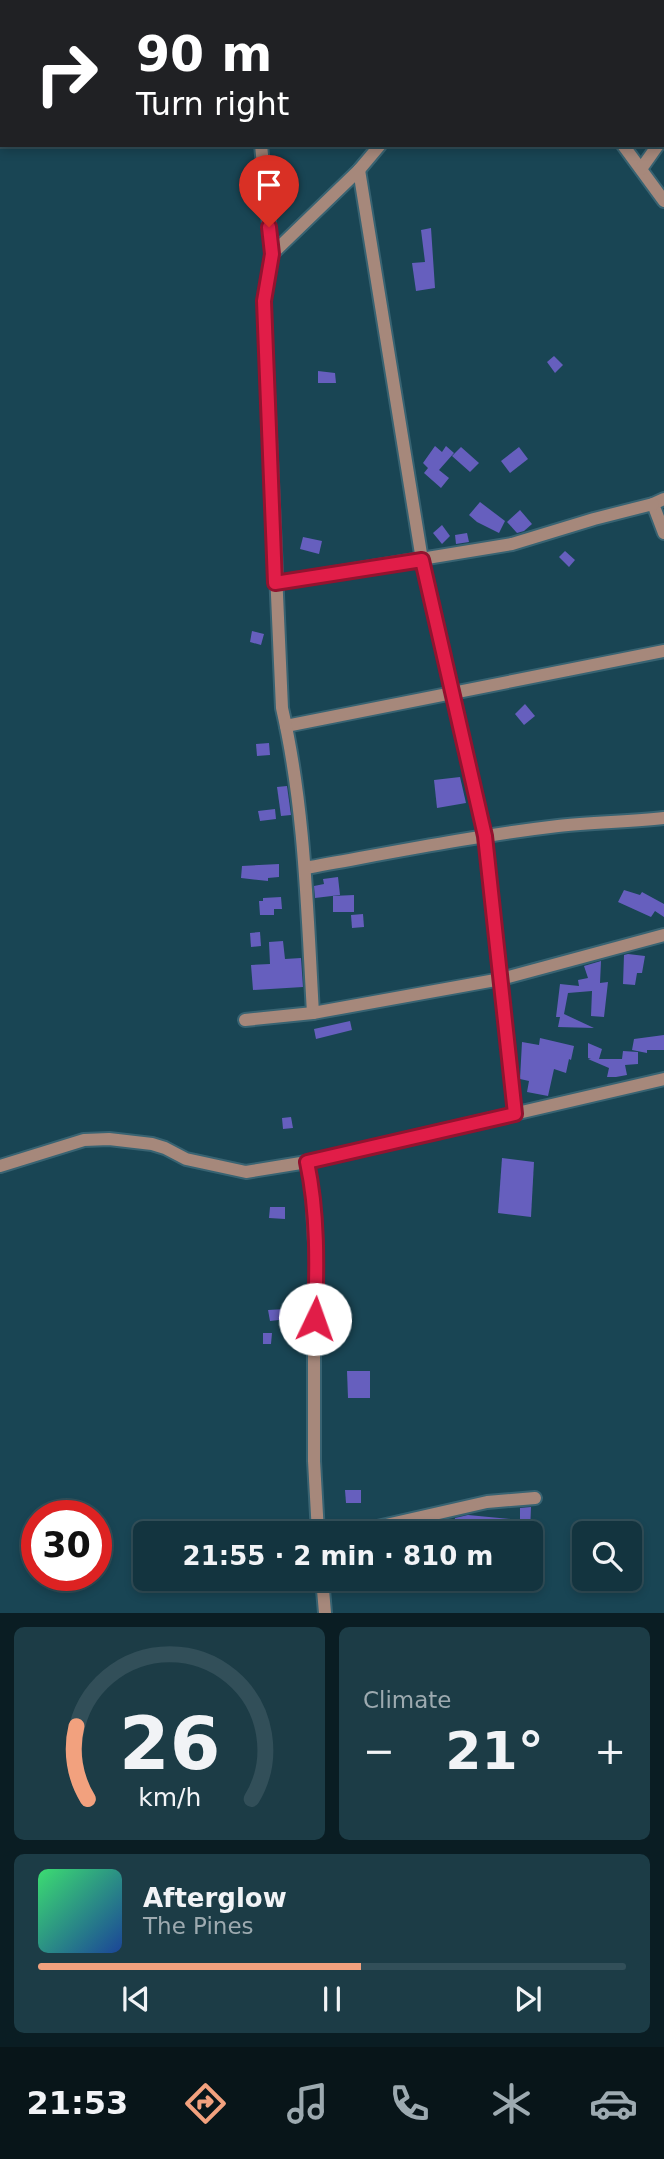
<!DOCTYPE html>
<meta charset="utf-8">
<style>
:root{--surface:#13343f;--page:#1c3c46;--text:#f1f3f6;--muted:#9daab0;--line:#324f59;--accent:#f2a17e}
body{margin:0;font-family:"DejaVu Sans",sans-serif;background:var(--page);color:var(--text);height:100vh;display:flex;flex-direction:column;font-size:26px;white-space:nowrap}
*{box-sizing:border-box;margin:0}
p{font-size:23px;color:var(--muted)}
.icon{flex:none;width:38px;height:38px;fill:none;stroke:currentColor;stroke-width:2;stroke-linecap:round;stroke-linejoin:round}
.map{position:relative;height:1613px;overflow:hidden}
.drawer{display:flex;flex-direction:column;gap:14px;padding:14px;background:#0a1d23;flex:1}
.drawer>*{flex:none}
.guide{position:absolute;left:0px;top:0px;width:665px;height:147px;box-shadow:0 4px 10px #0003,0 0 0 2px var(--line);background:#202124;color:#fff;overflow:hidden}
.fabs{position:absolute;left:572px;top:1521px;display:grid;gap:14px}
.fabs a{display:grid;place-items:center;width:70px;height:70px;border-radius:10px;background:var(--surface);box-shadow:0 4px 10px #0003,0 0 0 2px var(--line);font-size:35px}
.speed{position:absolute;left:21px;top:1500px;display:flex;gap:14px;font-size:35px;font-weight:700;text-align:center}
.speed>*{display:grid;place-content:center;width:91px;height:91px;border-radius:50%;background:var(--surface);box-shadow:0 4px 10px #0003,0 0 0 2px var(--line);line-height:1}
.speed .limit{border:10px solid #d22;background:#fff;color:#111}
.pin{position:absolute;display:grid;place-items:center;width:60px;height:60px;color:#fff;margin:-72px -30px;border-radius:50% 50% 50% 0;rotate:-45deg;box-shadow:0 0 7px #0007}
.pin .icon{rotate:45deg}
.me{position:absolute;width:77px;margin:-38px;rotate:3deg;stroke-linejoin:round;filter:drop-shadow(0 0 5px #0008)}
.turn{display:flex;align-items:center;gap:24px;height:147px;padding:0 21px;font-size:32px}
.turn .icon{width:91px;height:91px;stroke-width:2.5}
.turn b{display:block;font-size:49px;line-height:60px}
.big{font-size:52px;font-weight:600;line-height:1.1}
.drawer .card{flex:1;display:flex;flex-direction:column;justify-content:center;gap:10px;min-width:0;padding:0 24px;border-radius:10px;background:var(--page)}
.drawer .dial{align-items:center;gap:0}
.dial svg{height:182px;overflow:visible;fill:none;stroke:var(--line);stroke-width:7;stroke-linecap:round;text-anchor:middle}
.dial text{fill:var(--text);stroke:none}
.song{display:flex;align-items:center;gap:21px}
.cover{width:84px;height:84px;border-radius:10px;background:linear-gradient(135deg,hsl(140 70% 55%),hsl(220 70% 35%))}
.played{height:7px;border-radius:4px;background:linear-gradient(90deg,var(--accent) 55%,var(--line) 55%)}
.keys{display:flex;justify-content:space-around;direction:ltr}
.heat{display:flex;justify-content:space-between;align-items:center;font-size:38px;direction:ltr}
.drawer .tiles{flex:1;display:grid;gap:14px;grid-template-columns:1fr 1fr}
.card:last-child{grid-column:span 2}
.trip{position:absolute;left:133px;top:1521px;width:410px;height:70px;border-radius:10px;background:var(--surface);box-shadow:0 4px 10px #0003,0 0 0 2px var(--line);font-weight:600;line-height:70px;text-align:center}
.tabs{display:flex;height:112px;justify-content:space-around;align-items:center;background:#081519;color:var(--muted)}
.tabs .icon{width:49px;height:49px}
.tabs .selected{color:var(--accent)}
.tabs b{font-size:32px;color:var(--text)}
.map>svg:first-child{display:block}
.building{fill:#665fbe}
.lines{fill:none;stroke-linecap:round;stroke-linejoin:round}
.minor-casing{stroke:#386372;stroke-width:16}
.minor{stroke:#a6887b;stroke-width:12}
.route-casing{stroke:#92132f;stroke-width:18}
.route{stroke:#e11d48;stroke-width:12}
</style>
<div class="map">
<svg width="664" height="1613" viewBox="0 0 664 1613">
<rect width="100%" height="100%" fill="#194554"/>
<!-- building -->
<g class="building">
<path d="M431,228L435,288L416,291L412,263L425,262L421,230Z"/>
<path d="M554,356L563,365L555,373L547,362Z"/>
<path d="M318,371L335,373L336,383H318Z"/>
<path d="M435,446L442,452L446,446L454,453L439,470L449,478L441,488L424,473L428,468L423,463Z"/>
<path d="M461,447L479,463L470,472L452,456Z"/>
<path d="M519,447L528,459L510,473L501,461Z"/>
<path d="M480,502L505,521L499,533L477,522L469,515Z"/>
<path d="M520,510L532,524L524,531L517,533L507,522Z"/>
<path d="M442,525L450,536L442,544L433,533Z"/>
<path d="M467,533L469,542L456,544L455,535Z"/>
<path d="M303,537L322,541L319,554L300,549Z"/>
<path d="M565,551L575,560L569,567L559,557Z"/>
<path d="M252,631L264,634L261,645L250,642Z"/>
<path d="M525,704L535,716L524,725L515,714Z"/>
<path d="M269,743L270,755L257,756L256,744Z"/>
<path d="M460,777L466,803L437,808L434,780Z"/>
<path d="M287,786L291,815L281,816L277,787Z"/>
<path d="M275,809L276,819L260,821L258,811Z"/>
<path d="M279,864V877L268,878V881L241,878L242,866Z"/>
<path d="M338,877L340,895L315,898L314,886L324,884L323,879Z"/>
<path d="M624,890L640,895L642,892L664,904V917L655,911L651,917L618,902Z"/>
<path d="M354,895V912H333V896Z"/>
<path d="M281,897L282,909H274V915H260L259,901H263V898Z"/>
<path d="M363,914L364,927L352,928L351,915Z"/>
<path d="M260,932L261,946L251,947L250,933Z"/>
<path d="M283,941L285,959L301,958L303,987L253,990L251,965L270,964L269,942Z"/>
<path d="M628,954L645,956L642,973H637L635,985L623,984L624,955Z"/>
<path d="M601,961L600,983L608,982L604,1017L591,1016L592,991L568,993L564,1014L594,1028L558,1027L560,1017H556L560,984L579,986L578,980L588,978L584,966Z"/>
<path d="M350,1021L352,1030L316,1039L314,1029Z"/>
<path d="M664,1035V1050H647V1053L632,1050L634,1039Z"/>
<path d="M540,1038L574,1046L571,1060L569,1059L566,1073L554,1069L548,1096L527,1092L529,1081L520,1079L522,1042L539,1045Z"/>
<path d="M588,1043L602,1049L599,1059H622L623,1051L638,1052V1064L625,1065L627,1075L616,1077H607L609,1068L588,1059H591L588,1058Z"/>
<path d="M291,1117L293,1128L283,1129L282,1118Z"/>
<path d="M502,1158L534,1162L531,1217L498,1213Z"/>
<path d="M270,1207H285V1219L269,1218Z"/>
<path d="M286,1309L287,1319L270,1321L268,1310Z"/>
<path d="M263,1333H272L271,1344H263Z"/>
<path d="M347,1371H370V1398H348Z"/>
<path d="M345,1490H361V1503H346Z"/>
<path d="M531,1507L530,1532L453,1533L455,1518L468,1515L520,1520V1508Z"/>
</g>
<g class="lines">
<!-- minor casing -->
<g class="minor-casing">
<g id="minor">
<path d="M240,0V2"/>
<path d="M504,2L506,0"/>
<path d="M663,137L664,136"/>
<path d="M261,145L272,254"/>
<path d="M623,145L664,201"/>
<path d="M641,169L658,145"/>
<path d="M359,170L422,560L485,836L515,1114"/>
<path d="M664,499L653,504L664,533"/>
<path d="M275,583L512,544L594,519L653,504"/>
<path d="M286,726L664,651"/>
<path d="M305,868C389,853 473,836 558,826C593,822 629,822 664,818"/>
<path d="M313,1013C307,911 305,808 282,708L264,301L272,254L359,170L380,145"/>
<path d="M245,1020L313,1013L501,979L664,935"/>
<path d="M307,1162L312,1189L317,1279L314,1340V1461L318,1533"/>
<path d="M0,1166L84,1140L109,1139L152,1144L165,1148L186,1159L246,1172L307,1162L664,1079"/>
<path d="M351,1533L487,1502L535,1498"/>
<path d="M322,1578L325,1613"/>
</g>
</g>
<!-- minor -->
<use href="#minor" class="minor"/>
</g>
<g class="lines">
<!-- route casing -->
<g class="route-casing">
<path id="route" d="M269,227L272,254L264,301L275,583L422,560L485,836L515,1114L307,1162C318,1213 317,1267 315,1319"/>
</g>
<!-- route -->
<use href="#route" class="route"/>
</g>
</svg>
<div class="fabs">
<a><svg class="icon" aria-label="search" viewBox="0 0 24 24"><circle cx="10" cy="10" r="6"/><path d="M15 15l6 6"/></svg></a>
</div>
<div class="speed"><div class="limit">30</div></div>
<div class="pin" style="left:269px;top:227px;background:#d93025"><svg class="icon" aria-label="arrive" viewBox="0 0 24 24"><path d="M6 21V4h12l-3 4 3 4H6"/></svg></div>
<svg class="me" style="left:315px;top:1319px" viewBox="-20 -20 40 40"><circle r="19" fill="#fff"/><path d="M0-13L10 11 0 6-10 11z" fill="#e11d48"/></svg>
<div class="trip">21:55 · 2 min · 810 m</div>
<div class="guide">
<div class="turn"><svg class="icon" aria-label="right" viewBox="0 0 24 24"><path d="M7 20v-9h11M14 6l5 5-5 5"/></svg><div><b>90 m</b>Turn right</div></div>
</div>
</div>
<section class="drawer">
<div class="tiles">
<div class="card dial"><svg viewBox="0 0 100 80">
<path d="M14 69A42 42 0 1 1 86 69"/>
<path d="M14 69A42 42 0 0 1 9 37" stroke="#f2a17e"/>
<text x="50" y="56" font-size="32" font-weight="700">26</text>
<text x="50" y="72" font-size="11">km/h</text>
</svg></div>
<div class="card"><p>Climate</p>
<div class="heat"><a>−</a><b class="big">21°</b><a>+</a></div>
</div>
<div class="card">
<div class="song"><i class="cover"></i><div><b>Afterglow</b><p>The Pines</p></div></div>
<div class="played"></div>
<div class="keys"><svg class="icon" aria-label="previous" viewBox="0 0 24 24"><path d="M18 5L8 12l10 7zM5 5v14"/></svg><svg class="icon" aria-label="pause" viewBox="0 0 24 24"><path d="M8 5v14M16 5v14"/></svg><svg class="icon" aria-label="next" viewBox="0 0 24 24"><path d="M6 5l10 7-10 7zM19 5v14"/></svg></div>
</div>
</div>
</section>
<nav class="tabs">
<b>21:53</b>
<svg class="icon selected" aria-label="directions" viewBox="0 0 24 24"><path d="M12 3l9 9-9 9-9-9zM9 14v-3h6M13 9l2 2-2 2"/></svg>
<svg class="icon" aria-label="music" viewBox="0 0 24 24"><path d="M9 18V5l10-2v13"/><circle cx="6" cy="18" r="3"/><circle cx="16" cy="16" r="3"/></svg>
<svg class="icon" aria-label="phone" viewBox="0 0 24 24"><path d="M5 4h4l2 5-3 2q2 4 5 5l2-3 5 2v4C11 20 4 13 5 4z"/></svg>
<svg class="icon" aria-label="climate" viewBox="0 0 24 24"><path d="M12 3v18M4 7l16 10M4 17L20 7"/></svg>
<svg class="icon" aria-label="car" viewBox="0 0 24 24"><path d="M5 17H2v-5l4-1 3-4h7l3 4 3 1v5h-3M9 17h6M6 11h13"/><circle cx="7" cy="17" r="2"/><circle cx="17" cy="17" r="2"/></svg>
</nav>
